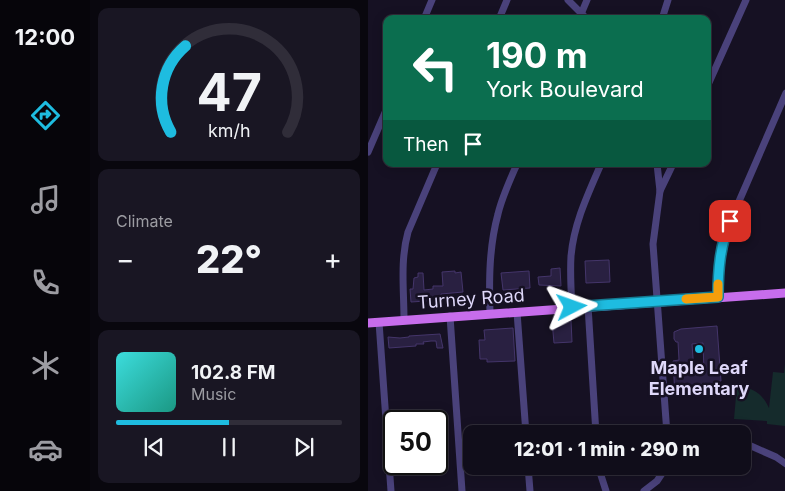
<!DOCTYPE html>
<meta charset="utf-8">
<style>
:root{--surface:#100d1a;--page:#191623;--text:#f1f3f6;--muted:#9c9ca2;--line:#302d39;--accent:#1ebce0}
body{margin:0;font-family:Inter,sans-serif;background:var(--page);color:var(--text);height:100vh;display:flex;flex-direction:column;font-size:19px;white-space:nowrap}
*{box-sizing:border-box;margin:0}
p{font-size:16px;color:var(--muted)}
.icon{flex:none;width:28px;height:28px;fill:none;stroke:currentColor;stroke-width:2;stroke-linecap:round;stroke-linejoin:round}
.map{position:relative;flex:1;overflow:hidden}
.sheet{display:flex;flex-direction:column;gap:8px;padding:8px;background:#09070e;width:278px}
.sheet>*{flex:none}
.guide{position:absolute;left:15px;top:15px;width:328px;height:152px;border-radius:10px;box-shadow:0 2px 12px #0003,0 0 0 1px var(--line);background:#0b6e4f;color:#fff;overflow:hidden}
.speed{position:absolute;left:15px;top:410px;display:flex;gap:10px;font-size:25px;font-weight:700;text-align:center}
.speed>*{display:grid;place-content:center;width:65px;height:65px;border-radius:50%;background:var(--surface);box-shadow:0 2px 12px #0003,0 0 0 1px var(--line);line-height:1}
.speed .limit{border:2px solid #111;border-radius:8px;background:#fff;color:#111}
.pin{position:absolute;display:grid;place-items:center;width:42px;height:42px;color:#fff;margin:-21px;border-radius:10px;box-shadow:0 2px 8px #0006}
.me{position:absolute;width:55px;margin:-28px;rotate:86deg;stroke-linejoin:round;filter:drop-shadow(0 0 4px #0008)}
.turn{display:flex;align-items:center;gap:18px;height:105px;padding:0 20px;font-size:22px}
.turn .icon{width:65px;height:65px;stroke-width:2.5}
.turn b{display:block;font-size:35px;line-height:42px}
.then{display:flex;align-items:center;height:48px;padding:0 20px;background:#0003;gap:10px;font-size:19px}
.big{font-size:38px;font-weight:800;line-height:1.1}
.sheet .tile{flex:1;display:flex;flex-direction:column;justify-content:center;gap:8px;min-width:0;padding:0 18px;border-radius:10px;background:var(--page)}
.sheet .dial{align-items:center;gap:0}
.dial svg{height:130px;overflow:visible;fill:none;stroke:var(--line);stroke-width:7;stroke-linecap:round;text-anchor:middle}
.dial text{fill:var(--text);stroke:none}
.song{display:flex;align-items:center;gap:15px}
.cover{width:60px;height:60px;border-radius:8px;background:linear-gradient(135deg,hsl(180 70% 55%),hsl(170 70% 35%))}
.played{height:5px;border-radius:2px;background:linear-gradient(90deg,var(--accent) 50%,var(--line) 50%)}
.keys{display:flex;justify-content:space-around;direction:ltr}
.heat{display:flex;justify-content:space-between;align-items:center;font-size:28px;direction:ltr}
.trip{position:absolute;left:95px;top:425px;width:288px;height:50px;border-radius:10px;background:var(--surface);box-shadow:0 2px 12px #0003,0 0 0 1px var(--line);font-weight:800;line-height:50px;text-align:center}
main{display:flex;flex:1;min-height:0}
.menu{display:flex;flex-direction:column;width:90px;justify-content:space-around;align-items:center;background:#06050a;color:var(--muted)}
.menu .icon{width:35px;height:35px}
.menu .on{color:var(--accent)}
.menu b{font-size:22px;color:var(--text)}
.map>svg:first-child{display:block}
.green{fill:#152b2c}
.building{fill:#292041;stroke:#44356a;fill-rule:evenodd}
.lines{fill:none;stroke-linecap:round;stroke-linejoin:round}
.minor{stroke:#4a427b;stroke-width:7}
.major{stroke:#c76dec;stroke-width:9}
.route-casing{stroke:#147a92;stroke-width:12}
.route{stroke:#1ebce0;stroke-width:9}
.slow{stroke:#f59e0b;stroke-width:9}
.poi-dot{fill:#1ebce0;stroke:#161123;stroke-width:2}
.labels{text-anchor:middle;stroke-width:5;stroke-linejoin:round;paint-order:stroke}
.street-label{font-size:18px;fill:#dfd8fa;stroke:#161123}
.poi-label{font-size:18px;font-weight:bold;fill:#dfd8fa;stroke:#161123}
</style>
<main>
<nav class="menu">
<b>12:00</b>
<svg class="icon on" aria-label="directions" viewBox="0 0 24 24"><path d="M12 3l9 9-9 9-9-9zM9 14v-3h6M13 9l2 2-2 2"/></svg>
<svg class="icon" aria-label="music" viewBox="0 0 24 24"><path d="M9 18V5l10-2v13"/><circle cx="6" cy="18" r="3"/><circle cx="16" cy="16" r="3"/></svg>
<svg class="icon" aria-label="phone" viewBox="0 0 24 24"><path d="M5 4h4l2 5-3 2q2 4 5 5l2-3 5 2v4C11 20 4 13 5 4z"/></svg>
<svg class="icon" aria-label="climate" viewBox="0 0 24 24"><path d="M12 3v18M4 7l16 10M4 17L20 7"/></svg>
<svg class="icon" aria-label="car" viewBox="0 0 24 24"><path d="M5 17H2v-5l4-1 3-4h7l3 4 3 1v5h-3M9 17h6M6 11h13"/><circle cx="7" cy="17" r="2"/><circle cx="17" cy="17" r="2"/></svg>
</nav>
<section class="sheet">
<div class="tile dial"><svg viewBox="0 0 100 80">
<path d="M14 69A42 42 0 1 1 86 69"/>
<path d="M14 69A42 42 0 0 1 23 16" stroke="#1ebce0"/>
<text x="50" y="56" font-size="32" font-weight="700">47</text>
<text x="50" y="72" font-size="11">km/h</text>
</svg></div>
<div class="tile"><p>Climate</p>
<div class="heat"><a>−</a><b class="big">22°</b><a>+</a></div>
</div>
<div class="tile">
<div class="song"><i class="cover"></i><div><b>102.8 FM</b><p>Music</p></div></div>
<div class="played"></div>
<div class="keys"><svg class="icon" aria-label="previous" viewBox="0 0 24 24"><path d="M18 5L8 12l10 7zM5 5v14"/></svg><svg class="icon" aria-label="pause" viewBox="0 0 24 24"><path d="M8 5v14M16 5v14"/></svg><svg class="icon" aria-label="next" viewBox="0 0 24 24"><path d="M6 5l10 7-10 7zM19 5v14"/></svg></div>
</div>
</section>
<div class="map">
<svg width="418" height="491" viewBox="0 0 418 491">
<rect width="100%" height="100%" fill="#161123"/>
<!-- green -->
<path class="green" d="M417,364V426L399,424V421L366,419L369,385C386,389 394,393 401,408L405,372L416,373Z"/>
<!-- building -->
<g class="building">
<path d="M241,260L242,282L218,283L217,261Z"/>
<path d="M192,268L193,286L171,285L170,277L183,276V269Z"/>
<path d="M87,271V273L93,272L95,292L73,294V300L43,302L42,289H45L46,278L50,277V273H55L56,290L65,289V286H75L74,272Z"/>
<path d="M161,271L162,288L135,290L133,273Z"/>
<path d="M196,319V321L203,320L204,342L186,343L184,321Z"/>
<path d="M349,326L353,381H349V384L337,385V383L319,388L320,394L307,395L305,361L311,360L310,342H308L306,339V332L313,329ZM335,343L336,371L326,372L324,344Z"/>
<path d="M145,328L147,361L119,362V359H112L111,340H117L116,330Z"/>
<path d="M72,334L75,348H69L68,341H63L55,342L56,344H48V346L21,348L20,337L32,338L41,337V336Z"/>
</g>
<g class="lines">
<!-- minor -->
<g class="minor">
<path d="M200,0L219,19"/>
<path d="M56,19L64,0"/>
<path d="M131,19L139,0"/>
<path d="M211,19L219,0"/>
<path d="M294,19L300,0"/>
<path d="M339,87L378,0"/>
<path d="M0,152L19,108"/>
<path d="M289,164L292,191"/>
<path d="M349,297L351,260L359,229L418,93"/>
<path d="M220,306L228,434"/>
<path d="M204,307C203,291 202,273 203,256C206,223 220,194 233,164"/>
<path d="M149,312L158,434"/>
<path d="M122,313C121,280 121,247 130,214C134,197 142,180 149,164"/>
<path d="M82,316L94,491"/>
<path d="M36,320C36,290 32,261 40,232L69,164"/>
<path d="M11,322L23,491"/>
<path d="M299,434L285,244L292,191L305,164"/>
<path d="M374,442L408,457L418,464"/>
<path d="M160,466L162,491"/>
<path d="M230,466L238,491"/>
<path d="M276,491L289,481L299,466"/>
</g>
<!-- major -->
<path class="major" d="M0,323L418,293"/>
</g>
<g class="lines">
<!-- route casing -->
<g class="route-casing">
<path id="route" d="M204,307L350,297C350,270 352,246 362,221"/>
</g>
<!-- route -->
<use href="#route" class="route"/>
<!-- slow -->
<path class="slow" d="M318,299L350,297V284"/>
</g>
<!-- markers -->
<circle class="poi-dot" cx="331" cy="349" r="5"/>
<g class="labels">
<!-- street labels -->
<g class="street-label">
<text transform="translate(103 299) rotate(-4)" y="6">Turney Road</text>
</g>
<!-- poi labels -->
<g class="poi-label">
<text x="331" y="374">Maple Leaf<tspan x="331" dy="21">Elementary</tspan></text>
</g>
</g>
</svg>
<div class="speed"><div class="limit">50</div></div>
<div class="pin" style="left:362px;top:221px;background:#d93025"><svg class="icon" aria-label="arrive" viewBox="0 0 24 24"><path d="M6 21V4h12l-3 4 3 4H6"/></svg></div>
<svg class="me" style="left:204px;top:307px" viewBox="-20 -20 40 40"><path d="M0-17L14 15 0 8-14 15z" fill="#1ebce0" stroke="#fff" stroke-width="4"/></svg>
<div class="trip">12:01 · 1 min · 290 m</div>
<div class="guide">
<div class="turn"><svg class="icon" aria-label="left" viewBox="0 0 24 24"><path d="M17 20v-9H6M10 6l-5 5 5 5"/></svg><div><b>190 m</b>York Boulevard</div></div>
<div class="then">Then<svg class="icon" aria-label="arrive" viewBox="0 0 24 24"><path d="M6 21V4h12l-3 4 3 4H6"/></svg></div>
</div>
</div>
</main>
